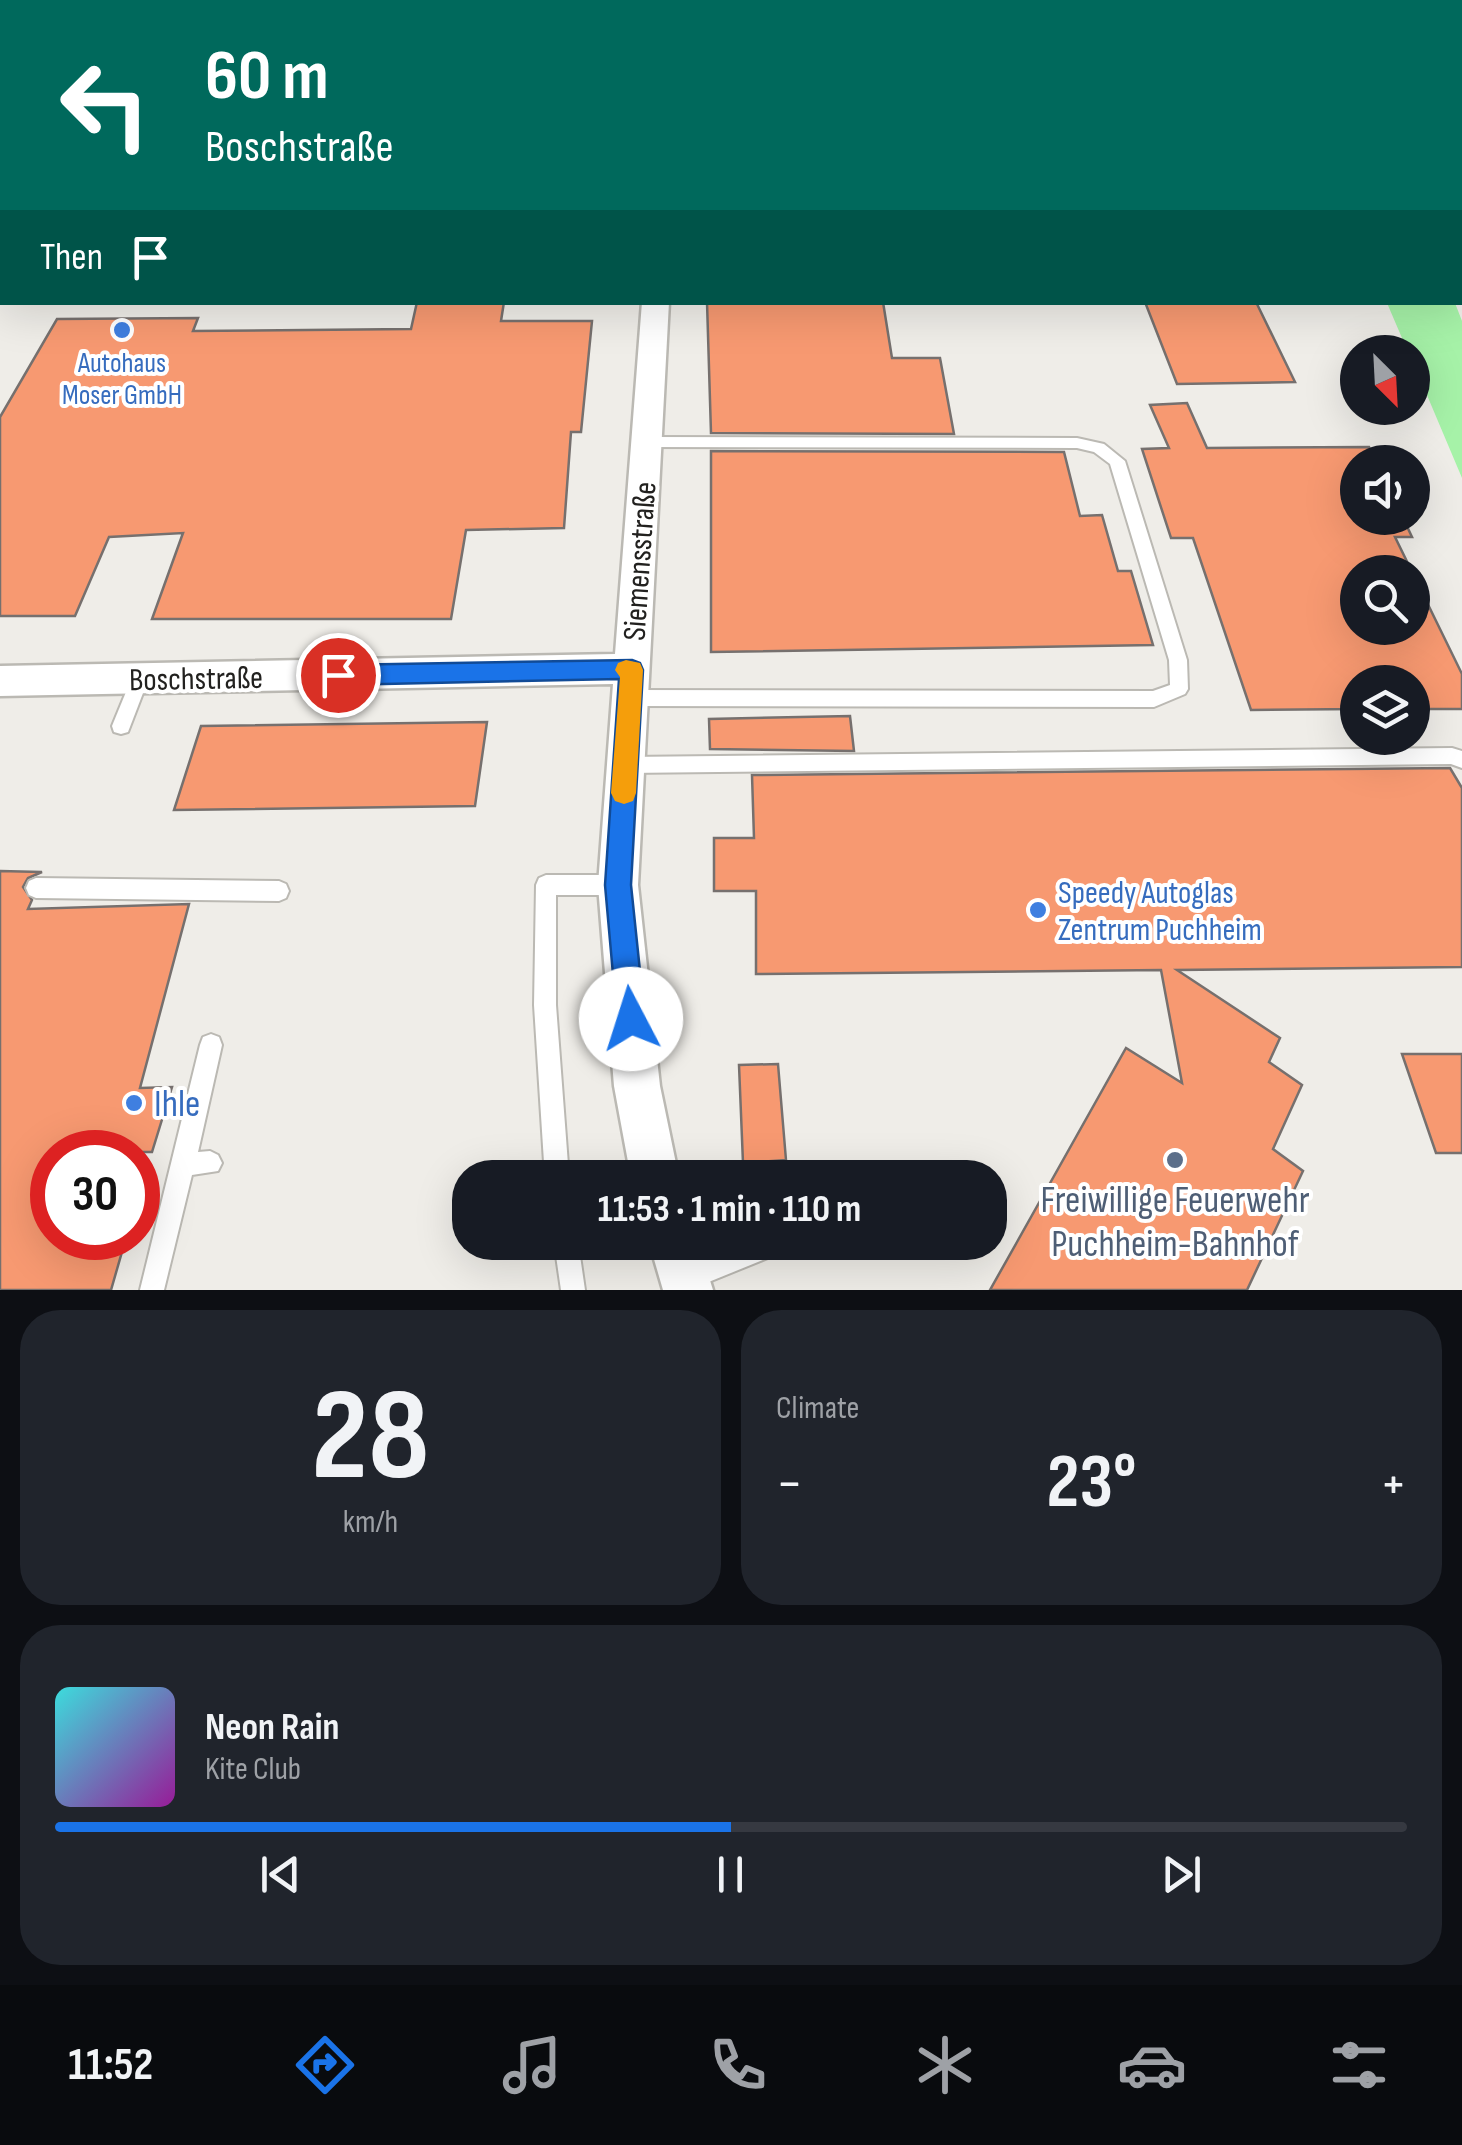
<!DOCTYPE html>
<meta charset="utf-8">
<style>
:root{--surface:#171b24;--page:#20242c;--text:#f1f3f6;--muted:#9ea1a6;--line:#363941;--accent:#1a73e8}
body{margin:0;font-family:"Sofia Sans Condensed",sans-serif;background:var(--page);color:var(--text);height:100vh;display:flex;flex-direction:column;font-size:38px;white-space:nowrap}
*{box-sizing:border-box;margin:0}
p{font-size:32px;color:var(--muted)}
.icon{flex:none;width:55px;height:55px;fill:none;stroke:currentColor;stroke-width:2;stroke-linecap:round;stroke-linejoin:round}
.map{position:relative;height:1290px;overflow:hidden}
.panel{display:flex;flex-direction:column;gap:20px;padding:20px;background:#0d0f14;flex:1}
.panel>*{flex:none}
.banner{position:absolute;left:0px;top:0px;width:1462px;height:305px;box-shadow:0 10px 40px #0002;background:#00695c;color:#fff;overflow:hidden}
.needle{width:65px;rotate:156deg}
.fabs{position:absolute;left:1340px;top:335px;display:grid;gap:20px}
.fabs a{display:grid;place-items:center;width:90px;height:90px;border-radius:50%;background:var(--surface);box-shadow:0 10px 40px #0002;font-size:50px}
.speed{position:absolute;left:30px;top:1130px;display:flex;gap:20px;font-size:50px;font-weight:700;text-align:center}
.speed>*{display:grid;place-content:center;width:130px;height:130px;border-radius:50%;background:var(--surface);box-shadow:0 10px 40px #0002;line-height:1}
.speed .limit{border:15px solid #d22;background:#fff;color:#111}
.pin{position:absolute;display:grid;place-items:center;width:85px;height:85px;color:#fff;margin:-42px;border:5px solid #fff;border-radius:50%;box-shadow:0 2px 10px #0007}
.me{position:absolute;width:110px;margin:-55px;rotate:355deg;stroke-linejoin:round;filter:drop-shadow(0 0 8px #0008)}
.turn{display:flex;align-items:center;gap:35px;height:210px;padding:0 40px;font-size:45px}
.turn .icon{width:130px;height:130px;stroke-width:2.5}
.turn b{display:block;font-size:70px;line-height:85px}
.then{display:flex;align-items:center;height:95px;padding:0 40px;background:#0003;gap:20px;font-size:38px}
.big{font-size:75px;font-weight:700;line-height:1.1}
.panel .tile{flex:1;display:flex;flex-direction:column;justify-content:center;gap:15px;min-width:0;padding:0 35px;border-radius:40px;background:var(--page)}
.panel .dial{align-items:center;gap:0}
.dial b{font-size:130px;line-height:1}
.song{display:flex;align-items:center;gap:30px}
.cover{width:120px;height:120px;border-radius:15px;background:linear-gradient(135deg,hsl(180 70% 55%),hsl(300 70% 35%))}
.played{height:10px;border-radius:5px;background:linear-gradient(90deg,var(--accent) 50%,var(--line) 50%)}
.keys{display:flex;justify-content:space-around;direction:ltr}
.heat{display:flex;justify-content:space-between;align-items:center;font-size:55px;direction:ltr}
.panel .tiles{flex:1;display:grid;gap:20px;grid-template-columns:1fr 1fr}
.tile:last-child{grid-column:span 2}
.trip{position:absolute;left:452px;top:1160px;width:555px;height:100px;border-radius:40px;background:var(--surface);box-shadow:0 10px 40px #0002;font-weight:700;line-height:100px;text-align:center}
.tabs{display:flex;height:160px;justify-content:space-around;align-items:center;background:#090b0e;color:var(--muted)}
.tabs .icon{width:70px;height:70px}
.tabs .selected{color:var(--accent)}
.tabs b{font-size:45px;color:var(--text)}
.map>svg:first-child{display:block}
.green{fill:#a6f2a8}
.building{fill:#f79971;stroke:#76706e;stroke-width:2.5;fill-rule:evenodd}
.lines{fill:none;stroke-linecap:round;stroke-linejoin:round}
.service-casing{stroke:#bbb9b3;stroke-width:4}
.minor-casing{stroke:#bbb9b3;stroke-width:5}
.tertiary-casing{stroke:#bbb9b3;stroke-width:6}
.service{fill:#fff;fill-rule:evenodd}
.minor{fill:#fff;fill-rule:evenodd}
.tertiary{fill:#fff;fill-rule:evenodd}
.route{fill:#1a73e8;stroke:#114b97;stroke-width:2.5}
.slow{fill:#f59e0b}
.shop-dot{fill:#3f7fe0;stroke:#fff;stroke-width:4}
.service-dot{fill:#5c6f8a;stroke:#fff;stroke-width:4}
.labels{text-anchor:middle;stroke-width:8;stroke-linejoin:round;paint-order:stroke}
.far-shop-label{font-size:28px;fill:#366cbe;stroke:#fff}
.street-label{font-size:32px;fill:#22211f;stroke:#fff}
.shop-label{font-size:32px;fill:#366cbe;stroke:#fff;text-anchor:start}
.near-shop-label{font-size:38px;fill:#366cbe;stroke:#fff;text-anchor:start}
.near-service-label{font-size:38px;fill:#4e5e75;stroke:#fff}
</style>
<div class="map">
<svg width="1462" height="1290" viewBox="0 0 1462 1290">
<rect width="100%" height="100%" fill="#efede8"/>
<!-- green -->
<g class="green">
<path d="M0,0H1280L1281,2H2L0,122Z"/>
<path d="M1387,303H1455L1462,321V478L1413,362L1412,352H1408Z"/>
</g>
<!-- building -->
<g class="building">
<path d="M417,302H504L501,321H592L581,432H571L564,528L466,530L451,619H152L183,533L109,537L75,616H0V417L57,319L198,318L193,331L411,329Z"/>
<path d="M707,302H883L892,358H940L954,434L711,433Z"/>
<path d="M1145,302H1256L1295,382L1177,384Z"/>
<path d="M1187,403L1207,448L1369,447L1376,462H1358V518H1403L1412,537H1395L1462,674V709H1412V682H1358V709L1251,710L1193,538H1171L1142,449L1169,448L1150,405ZM1358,572H1412V628H1358Z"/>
<path d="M711,451L1064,452L1080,516L1102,515L1118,571H1131L1153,645L711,652Z"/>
<path d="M850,716L854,751L710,749L709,719Z"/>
<path d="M487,722L475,806L174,810L201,726Z"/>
<path d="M1450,768L1462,788V967L1177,970L1280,1038L1269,1062L1302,1085L1273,1149L1303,1171L1247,1290H990L1126,1048L1182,1083L1161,970L756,974V891H714V838H754L752,775Z"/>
<path d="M0,871L42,872L28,878L23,887L32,900L28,909L189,904L140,1088L172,1087L152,1152H52V1238H126L111,1290H0Z"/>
<path d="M1402,1054H1462V1153H1436Z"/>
<path d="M778,1064L786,1160L743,1163L739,1065Z"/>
</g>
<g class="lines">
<!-- service casing -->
<g class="service-casing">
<g id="service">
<path d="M646,437L1077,438L1104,444L1125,461L1187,660L1188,689L1185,694L1154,707L630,706L624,703L621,698L624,693L630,690L1153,691L1170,685L1169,660L1110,464L1094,452L1077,448L646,447L638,442Z"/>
<path d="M139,672L145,675L148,680L128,732L121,734L114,732L112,726L133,675Z"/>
<path d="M1452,748L1462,751V768L1451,764L626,773L619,771L617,765L619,759L626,757Z"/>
<path d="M546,875H618L625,878L628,885L625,892L618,895H556V1005L569,1178H545L534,1005L536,885L539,878Z"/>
<path d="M36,878L279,881L286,884L289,891L286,898L279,901L36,898L29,895L26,888L29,881Z"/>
<path d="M211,1034L219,1037L222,1045L198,1152L210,1151L218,1155L222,1163L218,1171L192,1175L164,1290H140L200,1045L203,1037Z"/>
<path d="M554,1242H578L585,1290H561Z"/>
<path d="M745,1242H788L785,1251L689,1290L679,1287L676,1278L679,1269Z"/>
</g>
</g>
<!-- minor casing -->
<g class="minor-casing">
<g id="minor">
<rect x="1460" y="236" width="2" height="16"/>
<rect x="0" y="247" width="2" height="16"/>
<path d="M642,302H669L638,885L660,1086L679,1178H631L614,1086L598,885L613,684L0,696V666L615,654Z"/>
<path d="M649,1242H698L713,1290H663Z"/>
</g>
</g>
<!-- tertiary casing -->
<g class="tertiary-casing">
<g id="tertiary">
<path d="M1330,0H1354L1355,2H1331Z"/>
<path d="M1460,249L1462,250V274L1460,273Z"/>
</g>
</g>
<!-- service -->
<use href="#service" class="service"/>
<!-- minor -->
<use href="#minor" class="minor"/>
<!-- tertiary -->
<use href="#tertiary" class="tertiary"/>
</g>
<!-- route -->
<path class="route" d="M632,660L640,663L643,670L631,885L645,1019L641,1029L631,1033L621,1029L617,1019L605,885L619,679L338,685L329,682L326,675L329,668L338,665Z"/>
<!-- slow -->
<path class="slow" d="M626,660L640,663L643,670L636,793L633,801L624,804L615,801L611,793L620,677L615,670L618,663Z"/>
<!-- markers -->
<g class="shop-dot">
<circle cx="122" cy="330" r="10"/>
<circle cx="1038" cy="910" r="10"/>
<circle cx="134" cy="1103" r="10"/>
</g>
<circle class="service-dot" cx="1175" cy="1160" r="10"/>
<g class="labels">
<!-- far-shop labels -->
<g class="far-shop-label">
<text x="122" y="372">Autohaus<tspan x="122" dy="32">Moser GmbH</tspan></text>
</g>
<!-- street labels -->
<g class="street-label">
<text transform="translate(639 561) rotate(-86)" y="11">Siemensstraße</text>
<text transform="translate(196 678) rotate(-1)" y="11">Boschstraße</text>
</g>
<!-- shop labels -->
<g class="shop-label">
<text x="1058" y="903">Speedy Autoglas<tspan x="1058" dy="37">Zentrum Puchheim</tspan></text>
</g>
<!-- near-shop labels -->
<g class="near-shop-label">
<text x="154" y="1116">Ihle</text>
</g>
<!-- near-service labels -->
<g class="near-service-label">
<text x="1175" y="1212">Freiwillige Feuerwehr<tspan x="1175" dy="44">Puchheim-Bahnhof</tspan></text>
</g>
</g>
</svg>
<div class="fabs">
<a><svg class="needle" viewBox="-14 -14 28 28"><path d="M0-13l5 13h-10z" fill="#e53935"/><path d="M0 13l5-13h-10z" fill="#9ea1a6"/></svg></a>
<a><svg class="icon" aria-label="sound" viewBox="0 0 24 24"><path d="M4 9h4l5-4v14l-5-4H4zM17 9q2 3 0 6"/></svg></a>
<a><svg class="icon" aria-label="search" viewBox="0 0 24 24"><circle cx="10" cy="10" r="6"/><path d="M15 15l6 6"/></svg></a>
<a><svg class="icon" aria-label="layers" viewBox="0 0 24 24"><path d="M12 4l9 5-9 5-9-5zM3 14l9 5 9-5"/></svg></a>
</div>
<div class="speed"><div class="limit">30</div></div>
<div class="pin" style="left:338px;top:675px;background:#d93025"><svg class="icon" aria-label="arrive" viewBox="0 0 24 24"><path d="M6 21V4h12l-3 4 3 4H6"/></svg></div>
<svg class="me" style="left:631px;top:1019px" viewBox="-20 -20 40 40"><circle r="19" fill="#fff"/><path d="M0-13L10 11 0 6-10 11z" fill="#1a73e8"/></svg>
<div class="trip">11:53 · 1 min · 110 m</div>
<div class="banner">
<div class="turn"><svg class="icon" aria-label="left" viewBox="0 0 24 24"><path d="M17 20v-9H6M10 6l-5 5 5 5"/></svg><div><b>60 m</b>Boschstraße</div></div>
<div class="then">Then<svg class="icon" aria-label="arrive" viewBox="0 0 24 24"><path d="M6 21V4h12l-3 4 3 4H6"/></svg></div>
</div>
</div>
<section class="panel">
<div class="tiles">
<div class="tile dial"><b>28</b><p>km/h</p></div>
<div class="tile"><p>Climate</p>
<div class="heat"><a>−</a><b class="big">23°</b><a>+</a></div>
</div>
<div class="tile">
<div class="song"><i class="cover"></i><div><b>Neon Rain</b><p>Kite Club</p></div></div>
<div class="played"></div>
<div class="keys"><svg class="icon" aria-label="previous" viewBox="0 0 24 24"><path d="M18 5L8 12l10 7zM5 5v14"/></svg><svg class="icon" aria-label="pause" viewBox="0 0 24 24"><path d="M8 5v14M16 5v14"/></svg><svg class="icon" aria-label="next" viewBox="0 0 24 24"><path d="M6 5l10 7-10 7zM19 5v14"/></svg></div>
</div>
</div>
</section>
<nav class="tabs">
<b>11:52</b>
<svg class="icon selected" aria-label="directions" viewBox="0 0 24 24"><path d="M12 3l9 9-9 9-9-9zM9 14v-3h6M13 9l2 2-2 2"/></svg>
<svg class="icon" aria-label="music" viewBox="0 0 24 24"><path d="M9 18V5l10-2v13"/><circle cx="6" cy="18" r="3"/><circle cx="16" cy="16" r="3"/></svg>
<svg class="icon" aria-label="phone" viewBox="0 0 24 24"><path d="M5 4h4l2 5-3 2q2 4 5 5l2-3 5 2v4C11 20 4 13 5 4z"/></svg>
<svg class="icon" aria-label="climate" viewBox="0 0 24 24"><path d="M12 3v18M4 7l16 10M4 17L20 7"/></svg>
<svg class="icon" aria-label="car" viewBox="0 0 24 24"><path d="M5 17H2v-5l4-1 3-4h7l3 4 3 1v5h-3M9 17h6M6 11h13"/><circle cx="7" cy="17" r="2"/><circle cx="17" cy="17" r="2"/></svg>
<svg class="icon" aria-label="filters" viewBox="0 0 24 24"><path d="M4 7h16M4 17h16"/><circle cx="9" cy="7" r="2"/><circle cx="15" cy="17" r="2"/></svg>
</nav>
